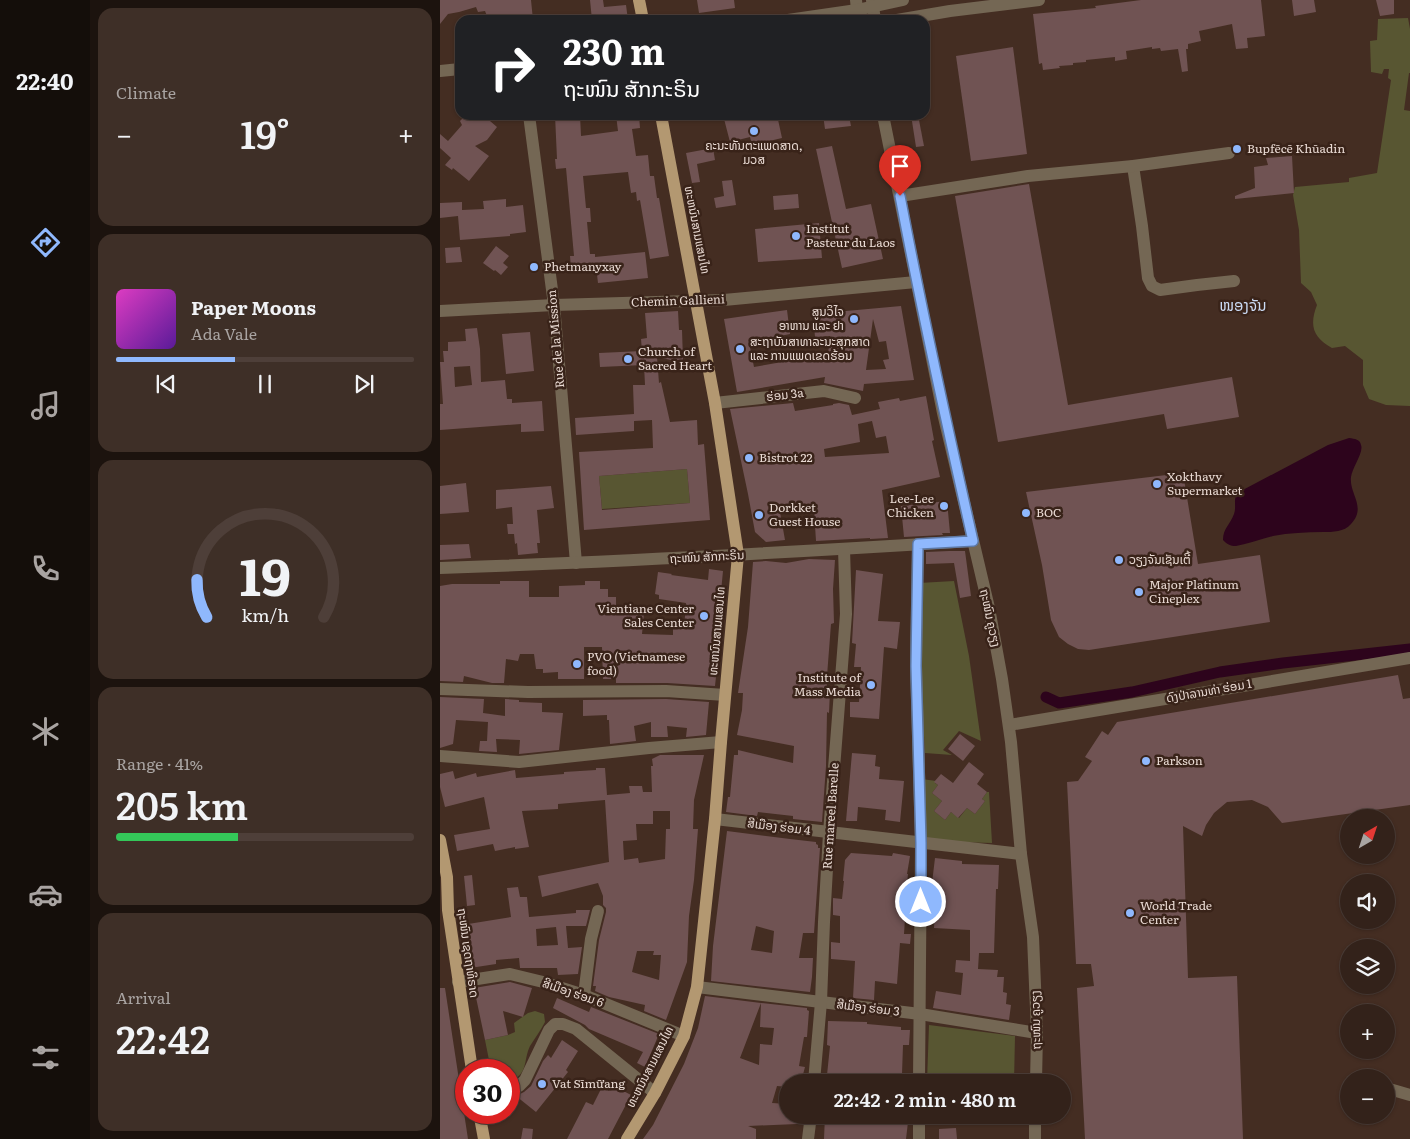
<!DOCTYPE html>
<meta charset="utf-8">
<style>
:root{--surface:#33221a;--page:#3e2f27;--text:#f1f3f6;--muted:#a9a4a2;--line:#4e3f39;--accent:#8fb8fd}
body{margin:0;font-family:Literata,"Noto Sans Lao",serif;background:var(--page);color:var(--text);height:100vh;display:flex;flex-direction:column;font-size:19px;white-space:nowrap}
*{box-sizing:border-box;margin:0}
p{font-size:16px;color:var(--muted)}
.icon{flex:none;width:28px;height:28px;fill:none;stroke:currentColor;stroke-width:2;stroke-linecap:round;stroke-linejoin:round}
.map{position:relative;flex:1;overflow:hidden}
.side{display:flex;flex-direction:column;gap:8px;padding:8px;background:#1c130e;width:350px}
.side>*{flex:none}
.guide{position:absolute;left:15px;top:15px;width:475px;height:105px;border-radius:15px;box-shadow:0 1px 4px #0004,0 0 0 1px var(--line);background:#202124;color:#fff;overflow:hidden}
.needle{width:32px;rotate:39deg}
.controls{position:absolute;left:900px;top:809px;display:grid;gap:10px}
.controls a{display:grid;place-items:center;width:55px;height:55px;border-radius:50%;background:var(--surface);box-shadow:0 1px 4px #0004,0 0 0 1px var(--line);font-size:25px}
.speed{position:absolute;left:15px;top:1059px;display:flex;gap:10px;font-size:25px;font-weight:700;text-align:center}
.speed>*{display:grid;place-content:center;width:65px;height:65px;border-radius:50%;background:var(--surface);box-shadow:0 1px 4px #0004,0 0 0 1px var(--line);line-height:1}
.speed .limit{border:8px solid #d22;background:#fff;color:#111}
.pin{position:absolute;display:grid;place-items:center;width:42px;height:42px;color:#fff;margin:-51px -21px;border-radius:50% 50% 50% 0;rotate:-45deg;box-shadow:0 0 5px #0007}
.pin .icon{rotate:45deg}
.me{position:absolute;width:55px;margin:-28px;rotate:0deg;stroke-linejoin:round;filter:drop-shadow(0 0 4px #0008)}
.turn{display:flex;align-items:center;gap:18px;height:105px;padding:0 25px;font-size:22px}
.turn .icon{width:65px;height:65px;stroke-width:2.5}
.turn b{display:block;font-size:35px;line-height:42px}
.big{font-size:38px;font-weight:600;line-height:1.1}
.side .tile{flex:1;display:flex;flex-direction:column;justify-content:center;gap:8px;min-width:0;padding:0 18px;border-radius:15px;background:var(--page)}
.side .dial{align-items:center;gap:0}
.dial svg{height:130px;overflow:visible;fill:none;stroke:var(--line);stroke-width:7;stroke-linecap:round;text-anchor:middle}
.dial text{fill:var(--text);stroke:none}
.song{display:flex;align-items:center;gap:15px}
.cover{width:60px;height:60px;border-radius:8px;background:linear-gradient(135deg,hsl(310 70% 55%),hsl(270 70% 35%))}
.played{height:5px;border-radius:2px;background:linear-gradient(90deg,var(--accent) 40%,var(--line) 40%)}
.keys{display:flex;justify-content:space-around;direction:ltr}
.heat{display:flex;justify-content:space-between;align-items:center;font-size:28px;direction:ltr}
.charge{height:8px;border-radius:4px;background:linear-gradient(90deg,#34c759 41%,var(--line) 0)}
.trip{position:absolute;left:339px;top:1074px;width:292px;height:50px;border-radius:25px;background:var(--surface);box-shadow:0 1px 4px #0004,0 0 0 1px var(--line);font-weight:600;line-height:50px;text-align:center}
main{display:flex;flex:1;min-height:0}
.dock{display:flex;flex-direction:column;width:90px;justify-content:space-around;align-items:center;background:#140e0a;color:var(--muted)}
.dock .icon{width:35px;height:35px}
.dock .active{color:var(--accent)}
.dock b{font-size:22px;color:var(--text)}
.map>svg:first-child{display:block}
.green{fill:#585632}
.water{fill:#2d041c}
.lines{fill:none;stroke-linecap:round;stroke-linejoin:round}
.canal{stroke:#2d041c;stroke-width:11}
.building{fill:#705353;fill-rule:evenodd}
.minor{stroke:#746754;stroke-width:12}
.major{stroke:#b39871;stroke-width:12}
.route-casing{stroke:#5d78a4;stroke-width:12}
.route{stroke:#8fb8fd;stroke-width:9}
.poi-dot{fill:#8fb8fd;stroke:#392319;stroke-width:2}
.labels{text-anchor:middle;stroke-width:5;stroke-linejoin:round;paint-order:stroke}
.poi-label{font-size:12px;fill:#e9dad3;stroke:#392319;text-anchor:start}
.street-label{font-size:12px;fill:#e9dad3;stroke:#392319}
.quarter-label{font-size:15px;fill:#ccdcf6;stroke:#392319}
</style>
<main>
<nav class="dock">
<b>22:40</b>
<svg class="icon active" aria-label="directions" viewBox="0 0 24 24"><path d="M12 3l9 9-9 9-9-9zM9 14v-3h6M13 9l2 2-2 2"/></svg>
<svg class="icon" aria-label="music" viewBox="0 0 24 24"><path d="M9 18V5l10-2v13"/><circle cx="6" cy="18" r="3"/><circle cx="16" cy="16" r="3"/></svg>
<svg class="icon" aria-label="phone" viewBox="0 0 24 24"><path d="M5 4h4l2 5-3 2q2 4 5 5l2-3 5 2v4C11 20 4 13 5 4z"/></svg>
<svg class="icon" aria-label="climate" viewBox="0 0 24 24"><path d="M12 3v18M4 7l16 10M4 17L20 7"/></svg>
<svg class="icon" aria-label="car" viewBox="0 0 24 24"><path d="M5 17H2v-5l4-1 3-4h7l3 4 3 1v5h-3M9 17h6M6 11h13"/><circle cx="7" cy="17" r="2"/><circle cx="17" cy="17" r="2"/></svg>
<svg class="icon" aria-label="filters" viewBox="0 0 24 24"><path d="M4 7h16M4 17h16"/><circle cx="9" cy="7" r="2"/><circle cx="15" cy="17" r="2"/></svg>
</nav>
<section class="side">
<div class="tile"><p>Climate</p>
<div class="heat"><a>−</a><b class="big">19°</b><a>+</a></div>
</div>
<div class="tile">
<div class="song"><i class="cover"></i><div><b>Paper Moons</b><p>Ada Vale</p></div></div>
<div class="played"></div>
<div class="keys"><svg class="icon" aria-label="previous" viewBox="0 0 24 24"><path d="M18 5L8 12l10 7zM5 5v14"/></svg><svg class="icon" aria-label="pause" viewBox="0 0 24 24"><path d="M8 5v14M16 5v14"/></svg><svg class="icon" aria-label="next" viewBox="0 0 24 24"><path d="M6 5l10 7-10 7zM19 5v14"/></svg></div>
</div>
<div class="tile dial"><svg viewBox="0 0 100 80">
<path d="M14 69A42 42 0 1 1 86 69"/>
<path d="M14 69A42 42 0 0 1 8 46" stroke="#8fb8fd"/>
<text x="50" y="56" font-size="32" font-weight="700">19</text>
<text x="50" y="72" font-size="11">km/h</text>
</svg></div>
<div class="tile"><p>Range · 41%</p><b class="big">205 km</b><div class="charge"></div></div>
<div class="tile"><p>Arrival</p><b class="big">22:42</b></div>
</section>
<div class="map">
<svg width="970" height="1139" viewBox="0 0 970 1139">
<rect width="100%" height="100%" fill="#442d22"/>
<!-- green -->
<g class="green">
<path d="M968,18L970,29V73H969L964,110L970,111V406L946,405L929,399L923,385V360L905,346L892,348C873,337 869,326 877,305L871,292L861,283L859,230L853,195L855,187L909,182V178L937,173L951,80L948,78L949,69H944L942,74L931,72L930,41L937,40L938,19Z"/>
<path d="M247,469L250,503L162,509L159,476Z"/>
<path d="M514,581L529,656L541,741L519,731L503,750L512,755L485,753L480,669L479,583Z"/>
<path d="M482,779L496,781L495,783L498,785L492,793L502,801L494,811L505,820L511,812L519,818L527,808L535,814L545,801L542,799L547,792H549L552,843L486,841Z"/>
<path d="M95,1011L104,1014L105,1022C101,1030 95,1038 90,1046C83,1060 89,1075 69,1081V1070H51L45,1040L68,1035L75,1032L74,1023L88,1013Z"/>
<path d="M489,1025L575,1036L574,1082H487Z"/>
<path d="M486,1115H573V1123L486,1117Z"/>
</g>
<!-- water -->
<path class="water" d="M909,438C915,439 920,439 921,445C924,452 912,468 911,477C909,494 927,507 911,524C904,532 893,532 883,532C866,532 849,533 833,536C821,539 808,544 796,546C790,546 787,544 783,540C783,528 790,525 794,514C797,506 792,498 799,492L888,445Z"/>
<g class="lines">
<!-- canal -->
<path class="canal" d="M606,697L619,703L692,692L780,672L843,663L970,649"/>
</g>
<!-- building -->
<g class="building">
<path d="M0,0H91L93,20H62L61,17L47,16L45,11L38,12L36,7L19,12L8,14L0,24Z"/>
<path d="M150,0H163L164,7L186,5L188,20H152Z"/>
<path d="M257,0H294L295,8L259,13Z"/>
<path d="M701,0H821L825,36L807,38L808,48L796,49L792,24L759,31L761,41L748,44V49H746L748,71L742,72L738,49L721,51L720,48L712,49V47L686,51L687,59L675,61V57L646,60V62L633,63V65L619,66L620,68L603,70L602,63L599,64L593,14L656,8L655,6Z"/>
<path d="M852,0H874L876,12L854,16Z"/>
<path d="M936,0H954V14L940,16Z"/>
<path d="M573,47L587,154L531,161L516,56Z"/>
<path d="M30,115H35L40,119L43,115L57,127L47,140L35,146L49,156L29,181L13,168L12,170L5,165L11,158L0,148V134L8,141L22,125L20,121L24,117H29Z"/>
<path d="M115,115H140L141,136L178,131L176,115H199L200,128L192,129L196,156L208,155L210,176H214L217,198H219L229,256L210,259L200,200L197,201L196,192L191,193L188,172L143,176L146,208H150L151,222H147L150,254H155V257L205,252L208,278L158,283L156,266L131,268L130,256H134L126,168L116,169L115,159H117Z"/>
<path d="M283,115H337L342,138L312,145L310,137L290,142Z"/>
<path d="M383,115H409L411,126L385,129Z"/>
<path d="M471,115H478L484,146L476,147Z"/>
<path d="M392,146L406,209L431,204L443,259L402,268L376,149Z"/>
<path d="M273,148L275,160L257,164L260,182L252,183L246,153Z"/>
<path d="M852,156L854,193L795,199V196L815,188L814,167L828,165L826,158Z"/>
<path d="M292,180L296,205L276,208L274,198L284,196L282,181Z"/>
<path d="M589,184L628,405L792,377L799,417L727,429L724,414L558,442L515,196Z"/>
<path d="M358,194L359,208L334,210L333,196Z"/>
<path d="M66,199V207L83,205L86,232L70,234V236L20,240L18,216L0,218V203L22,202V210L44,209L43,201Z"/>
<path d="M379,223L382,258L318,262L315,229Z"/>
<path d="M56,246L69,256L63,263L68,267L61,275L55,270L54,271L43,263Z"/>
<path d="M20,247L22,262L6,263L5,248Z"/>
<path d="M461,306L474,380L424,384L423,391L384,383L385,377L297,392L284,319L347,310L350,334L309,342L314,367L388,354L390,336L375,337L373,314ZM433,319L439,342L446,341L449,359L443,360L446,369L426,370Z"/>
<path d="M238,311L239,330H242L243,360H231L217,357L219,383L221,382L230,422L257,420L258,445L264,444L270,520L144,530L139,452L213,448L212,420L194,421V431L136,435L135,418L194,414L193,385H205L204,365L160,367L159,353L202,351L201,339L207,338L205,313ZM247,469L250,503L162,510L159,476Z"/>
<path d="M37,328L40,349L41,382L65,380L67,399H72V403L102,401L104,431L81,432V424L0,430V404H3L0,362H4L3,351H8V342L26,341L25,329ZM30,366L32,385L15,387L14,367Z"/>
<path d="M90,332L94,371L66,374L62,334Z"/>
<path d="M486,396L494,440L492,441L500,477L442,490L448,538L430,539V538L376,541L374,510L340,512L345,540L326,542L315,532L308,494L290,409L353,403L355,411L393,405V404L399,403L409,405L412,415L440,409L438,402L459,398L460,401ZM432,421L436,438L446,436L449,453L385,457L384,449L420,442L418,424Z"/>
<path d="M743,473L758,564L820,555L830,622L649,650L638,649L628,644L619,637L611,620L602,565L586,492Z"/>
<path d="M26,483L29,512L0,514V486Z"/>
<path d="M111,486L114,508L97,510L100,543H97L98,553L78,555L77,543L75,544L74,534H68L67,524H73L72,507L56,509V490Z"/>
<path d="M507,501L510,533H502L503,535L464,537L461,506Z"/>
<path d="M29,544L31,558L0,560V545Z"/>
<path d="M509,551H525L531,596L520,598L514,563L486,564V552Z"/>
<path d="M369,559L395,560L393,589L394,623L391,624L387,676V691H390L389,713L387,712L386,766L382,822L353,819V816L318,812L317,816L286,812L288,797H290L294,755H298V750L353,763L354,746L297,735L302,710L303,693H298L308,627L313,562L326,561L346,563Z"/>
<path d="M269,569L283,571L280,602L284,603L275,686L227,683H176V679H163L162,647H144V679H118V672L103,673V669H96L94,654H80L78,661L66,659L64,683H52L24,676L23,682L0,681V586L12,584H60V581H89V597H119V586L145,585V581H160V589H168V597H176V610L204,613L202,634L233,635V628L244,629L246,603L219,599V595L215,594L218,572L232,574L231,575L268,580Z"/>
<path d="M416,570L443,574L438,621L460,622L457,649L444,647L439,719L410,717V702H419L421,667H414L416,644L412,643Z"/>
<path d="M958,675L963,699L970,698V805L842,823L828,807L812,800L787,802L774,813L766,825L762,836L743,826L748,978L797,976L803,1139H645L637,988L654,986L651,964H636L627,782L638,781L652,761L645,757L662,731L668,735L677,722Z"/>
<path d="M0,697L44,699L43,713L65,716V699L79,700V702L102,703V712L123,713L119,750L79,754L80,740L56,739L57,752L39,751L40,741H47L48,722L16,720L13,744L0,748Z"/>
<path d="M226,699L269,702L266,735L246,737L247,728L227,726L228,737H211V722L194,726L196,741L170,744L169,720H167V715L143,716V700Z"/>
<path d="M520,734L535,746L523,761L508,749Z"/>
<path d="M412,753L436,755L435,766L440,767L439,779L464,781L460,822L445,820L446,810L418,807L417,821H406Z"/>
<path d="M220,755H264L254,800L253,829H258L254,880L249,916L247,962L226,1020L204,1011L205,1005L169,997L155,991L156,986H153L159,940L166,912V908L163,905V896L158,883L102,897L98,876L169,862L165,800L118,804V809L82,811L89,847L75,849V847L55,851L53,844L17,851L14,835L50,829L44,797L5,807L0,787V774L13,771L15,779L36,773L37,777L75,770L76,778L124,774V772L156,770V768H165L167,795L190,793L189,786H202L203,792H212L211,766H213L212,759ZM213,811H230V829H226L225,859L199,863L198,858L184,860L183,841L197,840L196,824H213ZM197,951H214L213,955H221L219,980L192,972Z"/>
<path d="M529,762L544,774L537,784L547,792L542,799L545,801L535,814L527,808L518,818L511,812L505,820L494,811L502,801L492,793L498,785L494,782L501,774L513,783Z"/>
<path d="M287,831L350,839L376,842V844L378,845V848H380L374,933H363L359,958H373L372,977L370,992L271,981L273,946ZM316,926L334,931L332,953L311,950Z"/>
<path d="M411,853L452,856L453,853L470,856L467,874H468L465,903H466L464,934H471L470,944L460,943L457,984L435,981L434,1000L413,998L415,961L391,959V942L400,943V916L393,915V898L402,899L404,881H403L405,860Z"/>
<path d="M495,858L522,861V864L559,865L558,889H556L554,953H539L538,969L558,970L557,977H564L563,992L567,993L566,1004L571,1005L569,1020L493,1008L496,991L521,995L523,973L515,972L516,960L530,961V930L494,928L495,909H493L492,883Z"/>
<path d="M32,875L35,905L27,906L24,876Z"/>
<path d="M78,887L80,897H87L89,917L136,913V910H150L146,926H126L128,948L142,947L138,974L118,975L117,968H80L79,958L56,960V964L30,968L22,925L71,917L67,888ZM116,927L118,945L97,946L96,929Z"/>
<path d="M70,982L92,988L83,1017L63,1011L68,1035L45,1040L34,988Z"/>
<path d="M0,988H5L28,1139H0Z"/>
<path d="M265,996L321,1003L300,1058L319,1065L320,1044L332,1045L334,1028L320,1027L321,1003L367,1008V1010L369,1011L367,1037H364L359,1066L365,1067L361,1082H348V1087L337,1086L332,1103L348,1104V1115H357V1124L308,1126L316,1129V1139H203L213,1125L244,1064L258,1028Z"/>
<path d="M117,998L149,1012L151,1007L219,1034L205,1067L197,1063L203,1052L149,1029L145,1025L113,1008Z"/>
<path d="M388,1021L427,1022V1024L461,1027V1030H470L469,1045H463L462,1074H454V1082H430V1079L406,1078V1076L387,1075L390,1046L387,1045Z"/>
<path d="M122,1040L138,1051L126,1070L128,1072L96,1112L76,1096L84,1092L91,1086L103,1061L108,1055L111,1058Z"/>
<path d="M172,1085L191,1095L168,1139H127L146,1102L153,1105L162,1087L169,1091Z"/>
<path d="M385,1115H427L426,1117L468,1122L466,1139H384Z"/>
<path d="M83,1128L93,1129L92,1139H81Z"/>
<path d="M516,1128L517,1139H499V1129Z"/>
</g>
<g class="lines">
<!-- minor -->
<g class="minor">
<path d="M416,0L418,20"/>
<path d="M432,0L435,20"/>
<path d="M348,20L417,10L463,0"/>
<path d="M457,20L510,11L599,0"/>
<path d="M0,71L20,69"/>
<path d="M89,115L114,305L136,563"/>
<path d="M443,115L503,413L549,608L562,679L571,742L581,854L593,937L597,1033L596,1082"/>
<path d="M693,166L702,226L708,278L712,286L720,290L757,285L794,281"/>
<path d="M460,196L588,176L693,166L789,153"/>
<path d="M0,311L114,305L284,300L476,282"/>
<path d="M275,403L384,391L415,398"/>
<path d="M478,544L476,665L481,843L479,1082"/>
<path d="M0,568C178,562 355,552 533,541"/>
<path d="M0,689L88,692L226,691L285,695"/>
<path d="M569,725L970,658"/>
<path d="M0,756L79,762L209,748L281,742"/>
<path d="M275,819L581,854"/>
<path d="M18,982L70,974L103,982L144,995L244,1036"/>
<path d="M257,987L480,1014L597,1033"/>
<path d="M144,995L151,939L158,911"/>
<path d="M374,1082L381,1002L384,922L389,833L406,614L404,549"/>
<path d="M69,1088L79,1086L85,1080L109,1030L115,1024H123L136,1029L215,1093"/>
<path d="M946,1088L970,1095"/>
<path d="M368,1139L371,1115"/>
<path d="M479,1139V1115"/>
<path d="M595,1139V1115"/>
</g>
<!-- major -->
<g class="major">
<path d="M199,0L203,20"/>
<path d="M0,840L7,877L8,910L32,1070"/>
<path d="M39,1112L44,1139"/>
<path d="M187,1139L215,1093L244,1036L257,987L275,819L281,742L298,555L275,403L221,115"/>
</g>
</g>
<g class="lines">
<!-- route casing -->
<g class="route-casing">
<path id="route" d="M460,196C482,312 507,426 533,541L478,544L476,666L481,843V902"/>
</g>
<!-- route -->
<use href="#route" class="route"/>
</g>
<!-- markers -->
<g class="poi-dot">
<circle cx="314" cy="131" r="5"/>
<circle cx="797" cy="149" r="5"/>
<circle cx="356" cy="236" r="5"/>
<circle cx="94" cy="267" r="5"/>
<circle cx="414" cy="319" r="5"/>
<circle cx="300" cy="349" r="5"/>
<circle cx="188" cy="359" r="5"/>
<circle cx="309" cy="458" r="5"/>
<circle cx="717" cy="484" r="5"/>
<circle cx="504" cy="506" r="5"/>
<circle cx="586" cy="513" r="5"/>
<circle cx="319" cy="515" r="5"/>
<circle cx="679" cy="560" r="5"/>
<circle cx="699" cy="592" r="5"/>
<circle cx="264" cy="616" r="5"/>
<circle cx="137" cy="664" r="5"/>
<circle cx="431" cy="685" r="5"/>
<circle cx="706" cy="761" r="5"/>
<circle cx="690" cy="913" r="5"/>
<circle cx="102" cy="1084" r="5"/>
</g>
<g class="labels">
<!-- poi labels -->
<g class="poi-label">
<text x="314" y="150" text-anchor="middle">ຄະນະທັນຕະແພດສາດ,<tspan x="314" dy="14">ມວສ</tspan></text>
<text x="807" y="153">Bupfēcē Khūadin</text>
<text x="366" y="233">Institut<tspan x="366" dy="14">Pasteur du Laos</tspan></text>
<text x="104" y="271">Phetmanyxay</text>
<text x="404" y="316" text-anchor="end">ສູນວິໄຈ<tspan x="404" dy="14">ອາຫານ ແລະ ຢາ</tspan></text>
<text x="310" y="346">ສະຖາບັນສາທາລະນະສຸກສາດ<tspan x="310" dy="14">ແລະ ການແພດເຂດຮ້ອນ</tspan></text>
<text x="198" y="356">Church of<tspan x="198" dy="14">Sacred Heart</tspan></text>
<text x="319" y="462">Bistrot 22</text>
<text x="727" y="481">Xokthavy<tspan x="727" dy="14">Supermarket</tspan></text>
<text x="494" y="503" text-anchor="end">Lee-Lee<tspan x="494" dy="14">Chicken</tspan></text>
<text x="329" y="512">Dorkket<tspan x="329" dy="14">Guest House</tspan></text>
<text x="596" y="517">BOC</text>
<text x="689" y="564">ວຽງຈັນເຊັນເຕີ້</text>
<text x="709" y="589">Major Platinum<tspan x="709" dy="14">Cineplex</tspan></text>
<text x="254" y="613" text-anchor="end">Vientiane Center<tspan x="254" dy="14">Sales Center</tspan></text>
<text x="147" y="661">PVO (Vietnamese<tspan x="147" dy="14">food)</tspan></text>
<text x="421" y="682" text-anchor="end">Institute of<tspan x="421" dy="14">Mass Media</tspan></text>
<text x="716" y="765">Parkson</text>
<text x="700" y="910">World Trade<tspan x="700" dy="14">Center</tspan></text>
<text x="112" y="1088">Vat Sīmư̄ang</text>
</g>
<!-- street labels -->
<g class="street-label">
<text transform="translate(257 230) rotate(79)" y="4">ທະຫນົນສາມແສນໄທ</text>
<text transform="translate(238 301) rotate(-2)" y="4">Chemin Gallieni</text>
<text transform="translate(116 339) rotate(-95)" y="4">Rue de la Mission</text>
<text transform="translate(345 395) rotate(-7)" y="4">ຮ່ອມ 3a</text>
<text transform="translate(267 557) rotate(-3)" y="4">ຖະໜົນ ສັກກະຣິນ</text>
<text transform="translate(550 618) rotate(78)" y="4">ຖະໜົນ ຄູວຽງ</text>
<text transform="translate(277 631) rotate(-85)" y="4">ທະຫນົນສາມແສນໄທ</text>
<text transform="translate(769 691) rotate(-10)" y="4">ດົງປ່າລານທ່າ ຮ່ອມ 1</text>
<text transform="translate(391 816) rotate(-86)" y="4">Rue mareel Barelle</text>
<text transform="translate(339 827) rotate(7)" y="4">ສີເມືອງ ຮ່ອມ 4</text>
<text transform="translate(28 953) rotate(82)" y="4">ຖະໜົນ ເຊດຖາທິຣາດ</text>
<text transform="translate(133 993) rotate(19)" y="4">ສີເມືອງ ຮ່ອມ 6</text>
<text transform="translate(428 1008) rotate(7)" y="4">ສີເມືອງ ຮ່ອມ 3</text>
<text transform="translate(596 1020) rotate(-91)" y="4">ຖະໜົນ ຄູວຽງ</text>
<text transform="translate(210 1067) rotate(-63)" y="4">ທະຫນົນສາມແສນໄທ</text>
</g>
<!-- quarter labels -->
<g class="quarter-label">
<text x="803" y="311">ໜອງຈັນ</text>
</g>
</g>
</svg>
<div class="controls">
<a><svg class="needle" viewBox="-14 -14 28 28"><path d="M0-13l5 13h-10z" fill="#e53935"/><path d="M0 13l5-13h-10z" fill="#a9a4a2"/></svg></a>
<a><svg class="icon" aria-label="sound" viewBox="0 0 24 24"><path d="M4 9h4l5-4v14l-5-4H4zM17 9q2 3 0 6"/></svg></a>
<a><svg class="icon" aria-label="layers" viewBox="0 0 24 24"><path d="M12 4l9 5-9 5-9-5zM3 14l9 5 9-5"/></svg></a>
<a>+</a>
<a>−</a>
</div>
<div class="speed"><div class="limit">30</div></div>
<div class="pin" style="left:460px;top:196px;background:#d93025"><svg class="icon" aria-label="arrive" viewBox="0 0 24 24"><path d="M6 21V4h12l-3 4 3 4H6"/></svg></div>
<svg class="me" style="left:481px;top:902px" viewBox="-20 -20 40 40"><circle r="17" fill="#8fb8fd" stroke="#fff" stroke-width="3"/><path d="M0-11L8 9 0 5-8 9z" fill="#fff"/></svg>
<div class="trip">22:42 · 2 min · 480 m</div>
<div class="guide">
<div class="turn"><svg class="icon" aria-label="right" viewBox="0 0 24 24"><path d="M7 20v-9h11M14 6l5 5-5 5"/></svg><div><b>230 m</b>ຖະໜົນ ສັກກະຣິນ</div></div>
</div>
</div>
</main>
